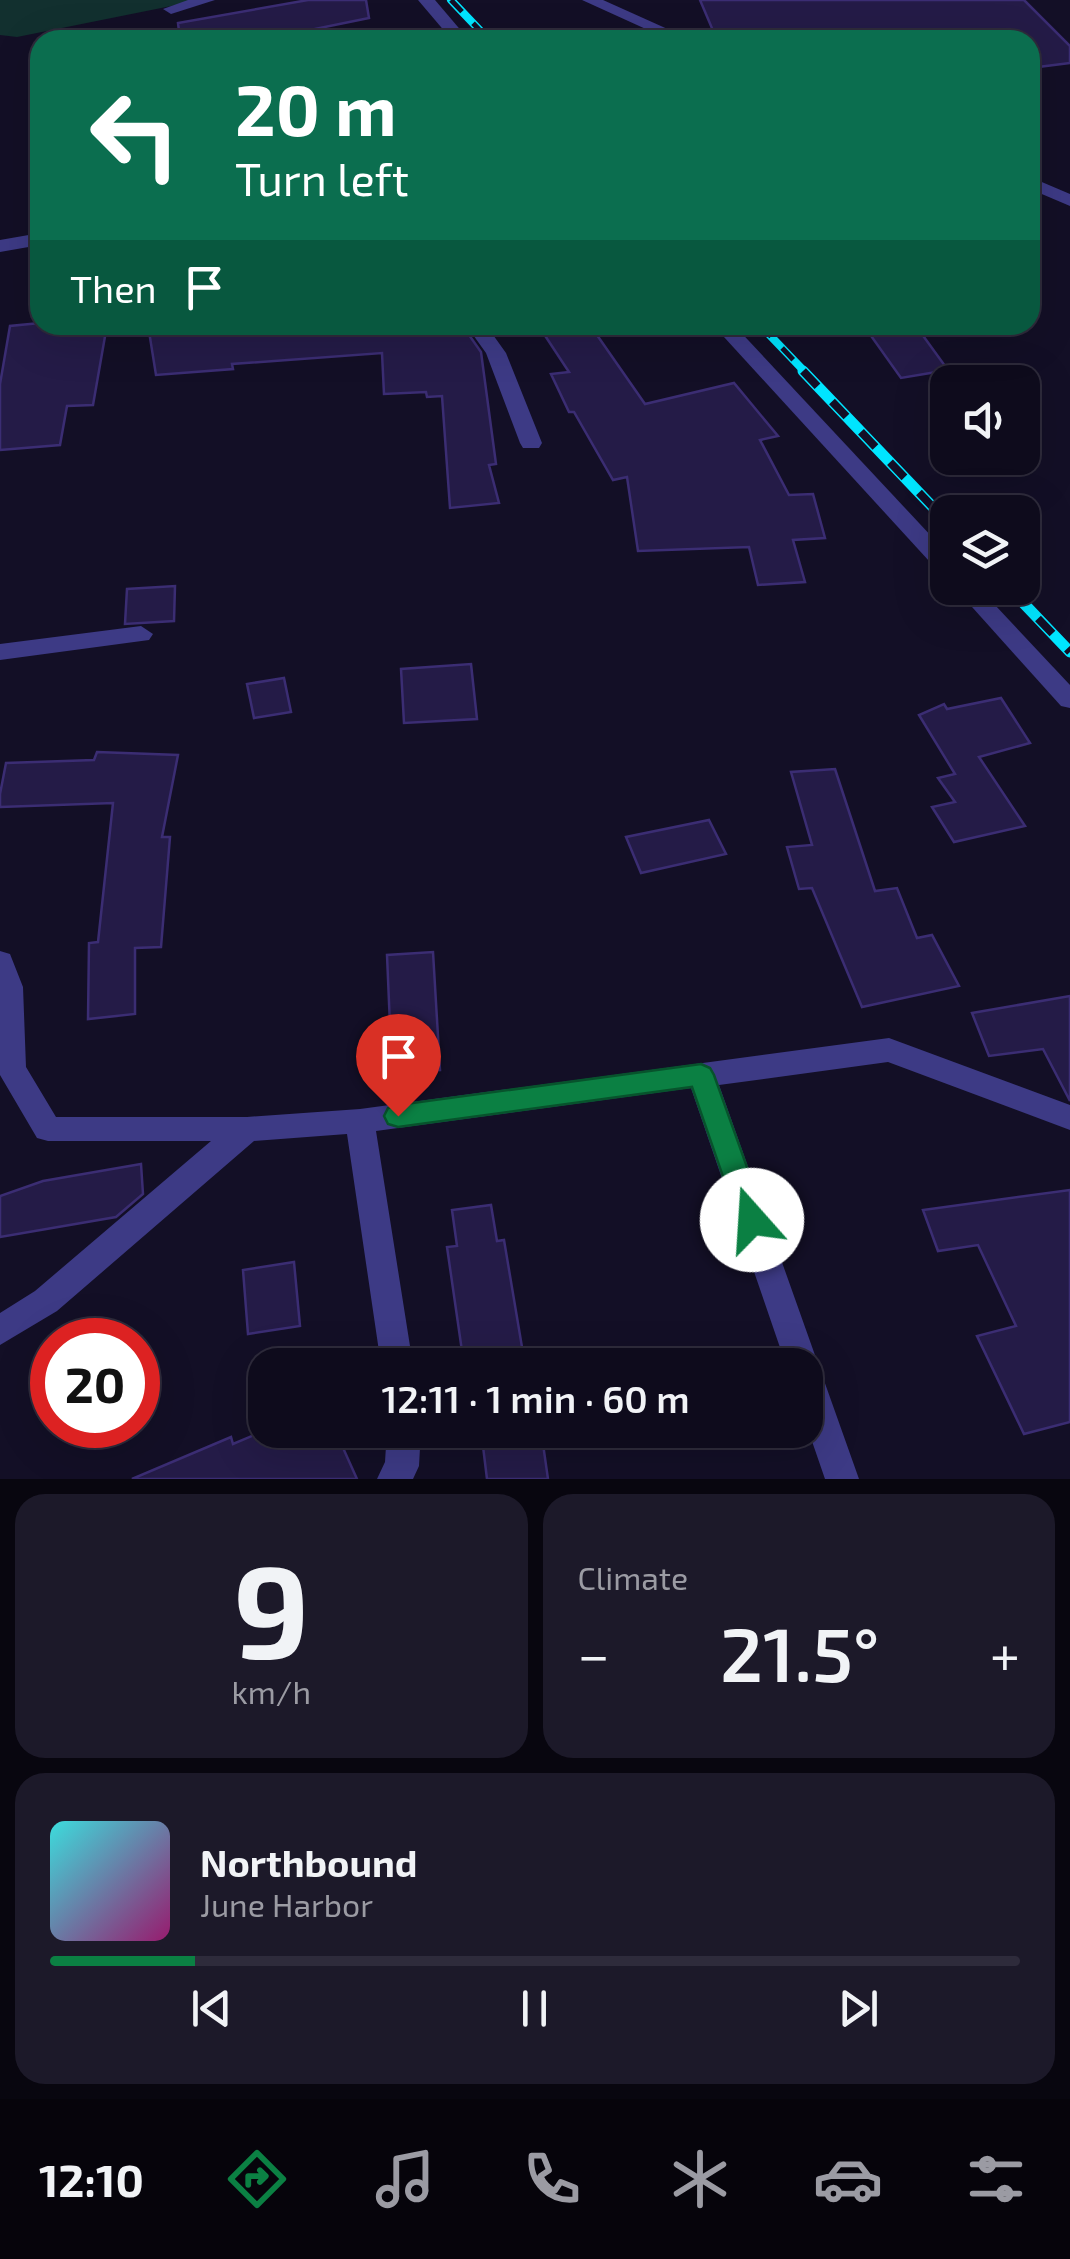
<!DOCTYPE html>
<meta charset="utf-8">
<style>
:root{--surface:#0e0b1c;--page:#1c1929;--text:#f1f3f6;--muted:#9b9ba3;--line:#2e2b3b;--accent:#0b8043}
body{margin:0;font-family:"Exo 2",sans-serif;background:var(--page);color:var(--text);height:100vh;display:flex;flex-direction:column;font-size:38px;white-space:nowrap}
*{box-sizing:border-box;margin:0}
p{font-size:32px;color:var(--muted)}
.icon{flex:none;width:55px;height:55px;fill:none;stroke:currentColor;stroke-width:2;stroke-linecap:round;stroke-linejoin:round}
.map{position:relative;height:1479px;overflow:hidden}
.details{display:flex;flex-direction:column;gap:15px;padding:15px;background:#08060f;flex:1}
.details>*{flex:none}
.banner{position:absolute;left:30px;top:30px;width:1010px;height:305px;border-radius:30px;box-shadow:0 10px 40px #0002,0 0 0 2px var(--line);background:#0b6e4f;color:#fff;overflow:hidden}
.controls{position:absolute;left:930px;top:365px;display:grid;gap:20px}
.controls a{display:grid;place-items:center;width:110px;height:110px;border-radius:20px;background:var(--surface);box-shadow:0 10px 40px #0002,0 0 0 2px var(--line);font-size:50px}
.speed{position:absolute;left:30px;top:1318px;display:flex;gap:20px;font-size:50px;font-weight:700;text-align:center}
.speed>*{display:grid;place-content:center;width:130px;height:130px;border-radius:50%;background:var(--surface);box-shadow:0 10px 40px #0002,0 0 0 2px var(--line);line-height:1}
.speed .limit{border:15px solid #d22;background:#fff;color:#111}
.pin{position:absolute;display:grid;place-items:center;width:85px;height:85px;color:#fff;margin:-102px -42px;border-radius:50% 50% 50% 0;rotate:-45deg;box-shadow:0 0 10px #0007}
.pin .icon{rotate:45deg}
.me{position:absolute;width:110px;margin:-55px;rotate:341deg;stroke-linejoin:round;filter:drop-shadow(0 0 8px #0008)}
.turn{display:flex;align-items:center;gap:35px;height:210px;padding:0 40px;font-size:45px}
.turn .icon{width:130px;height:130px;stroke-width:2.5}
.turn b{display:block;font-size:70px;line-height:85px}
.then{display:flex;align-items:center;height:95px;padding:0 40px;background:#0003;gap:20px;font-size:38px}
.big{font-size:75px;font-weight:600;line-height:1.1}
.details .card{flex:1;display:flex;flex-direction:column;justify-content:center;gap:15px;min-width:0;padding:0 35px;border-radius:30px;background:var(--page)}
.details .dial{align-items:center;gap:0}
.dial b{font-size:130px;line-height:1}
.song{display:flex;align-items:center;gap:30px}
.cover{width:120px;height:120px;border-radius:15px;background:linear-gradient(135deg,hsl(180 70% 55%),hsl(320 70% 35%))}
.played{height:10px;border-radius:5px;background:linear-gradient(90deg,var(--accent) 15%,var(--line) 15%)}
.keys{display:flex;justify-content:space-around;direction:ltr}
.heat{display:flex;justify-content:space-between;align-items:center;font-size:55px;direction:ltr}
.details .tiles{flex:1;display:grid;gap:15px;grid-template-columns:1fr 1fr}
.card:last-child{grid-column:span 2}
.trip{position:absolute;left:248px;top:1348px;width:575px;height:100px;border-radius:30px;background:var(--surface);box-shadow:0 10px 40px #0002,0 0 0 2px var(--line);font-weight:600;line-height:100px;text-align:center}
.tab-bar{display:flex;height:160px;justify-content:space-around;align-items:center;background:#06040b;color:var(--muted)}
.tab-bar .icon{width:70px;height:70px}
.tab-bar .active{color:var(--accent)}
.tab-bar b{font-size:45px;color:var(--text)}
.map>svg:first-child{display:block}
.green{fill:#12302f}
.building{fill:#241b47;stroke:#3b2d73;stroke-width:2.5}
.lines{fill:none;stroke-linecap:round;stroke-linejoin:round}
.minor{fill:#3d3a85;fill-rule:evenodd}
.rail-far1-casing{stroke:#00e5ff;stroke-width:8}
.rail-casing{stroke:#00e5ff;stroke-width:11}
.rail-far1{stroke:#130f26;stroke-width:5;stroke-dasharray:16;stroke-linecap:butt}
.rail{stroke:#130f26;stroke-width:8;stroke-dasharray:21;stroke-linecap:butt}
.route{fill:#0b8043;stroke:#07532c;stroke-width:2.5}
</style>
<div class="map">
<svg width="1070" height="1479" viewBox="0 0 1070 1479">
<rect width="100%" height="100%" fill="#130f26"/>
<!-- green -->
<path class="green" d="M0,0H201L17,37L0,35Z"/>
<!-- building -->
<g class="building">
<path d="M308,0H366L369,18L261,40H180L178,23Z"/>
<path d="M700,0H1024L1070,46V63L1030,68V40H717Z"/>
<path d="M40,323L107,325L93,405L67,406L60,445L0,450V384L10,326Z"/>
<path d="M148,325H201L202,329L257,326V329L462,325L481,352L496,464L489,465L499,503L450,508L442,396L427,397L426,392L384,394L382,353L232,364L233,369L156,375Z"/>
<path d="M538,325H590L645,404L734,383L778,436L760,440L789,495L813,494L825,538L793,540L805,582L758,585L749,547L638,551L627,477L613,480L574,412H569L551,374L569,372Z"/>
<path d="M916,326L948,370L901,378L869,333Z"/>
<path d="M175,586L174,621L125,624L127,589Z"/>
<path d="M471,664L477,719L404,723L401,669Z"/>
<path d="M284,678L291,712L254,718L247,684Z"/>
<path d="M1001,698L1030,743L979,757L1025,826L954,842L932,807L955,802L938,778L955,774L919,715L944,704L947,709Z"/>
<path d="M97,752L178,755L162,837H170L161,947L135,948V1014L88,1019L89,943L98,942L113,803L0,807V794L6,763L94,760Z"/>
<path d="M835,769L875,891L897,888L917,938L932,935L959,986L862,1007L812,888L799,889L787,847L812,845L791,772Z"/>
<path d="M709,820L726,854L641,873L626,837Z"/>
<path d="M433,952L440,1070L392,1073L387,955Z"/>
<path d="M1070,996V1101L1043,1049L989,1056L972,1013Z"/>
<path d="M141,1164L143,1194L116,1217L0,1237V1196L43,1181Z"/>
<path d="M1070,1190V1422L1024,1434L977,1336L1016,1326L978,1245L938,1251L923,1210Z"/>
<path d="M491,1205L497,1241L504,1240L525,1365H464L447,1247L457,1246L452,1210Z"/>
<path d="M294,1262L300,1326L248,1334L243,1270Z"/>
<path d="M266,1430H335L357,1479H132L231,1437L233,1444Z"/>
<path d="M481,1430H541L548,1479H487Z"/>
</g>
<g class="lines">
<!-- minor -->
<g class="minor">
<path d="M188,0H215L171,14L163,9Z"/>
<path d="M418,0H435L469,40H452Z"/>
<path d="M582,0H603L692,40H670Z"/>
<path d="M1030,177L1070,194V206L1030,189Z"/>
<path d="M40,233V245L0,252V240Z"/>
<path d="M466,325H486L506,353L542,443L539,448H523L520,443L486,353Z"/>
<path d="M713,325H734L948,554V575L940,573Z"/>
<path d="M955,588H979L1070,685V708L1061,706Z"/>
<path d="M141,626L153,634L149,640L0,660V644Z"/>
<path d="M0,951L10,954L23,987L26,1067L56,1117H247L360,1109L889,1038L1070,1105V1130L888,1062L719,1085L859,1479H825L805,1421V1365H786L691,1088L376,1131L413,1365H381L347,1134L254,1141L57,1311L0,1345V1313L35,1291L211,1141H48L37,1138L0,1075Z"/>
<path d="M387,1430H421L419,1466L413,1479H377L385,1462Z"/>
</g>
<!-- rail-far1 casing -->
<g class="rail-far1-casing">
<g id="rail-far1">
<path d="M451,0L489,40"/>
<path d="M760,325L806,373"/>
</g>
</g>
<!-- rail casing -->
<g class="rail-casing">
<g id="rail">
<path d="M803,371L948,523"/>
<path d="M1009,588L1070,652"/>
</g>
</g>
<!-- rail-far1 -->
<use href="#rail-far1" class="rail-far1"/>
<!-- rail -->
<use href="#rail" class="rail"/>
</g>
<!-- route -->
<path class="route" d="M701,1064L710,1068L714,1075L766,1220L762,1229L752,1232L742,1229L738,1220L692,1087L398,1127L388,1124L384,1116L388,1108L398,1105Z"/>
</svg>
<div class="controls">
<a><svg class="icon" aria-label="sound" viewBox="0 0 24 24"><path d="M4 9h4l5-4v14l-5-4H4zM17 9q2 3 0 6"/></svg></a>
<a><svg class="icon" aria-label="layers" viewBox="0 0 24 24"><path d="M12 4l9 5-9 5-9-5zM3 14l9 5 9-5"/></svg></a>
</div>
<div class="speed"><div class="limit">20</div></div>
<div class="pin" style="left:398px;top:1116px;background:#d93025"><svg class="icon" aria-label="arrive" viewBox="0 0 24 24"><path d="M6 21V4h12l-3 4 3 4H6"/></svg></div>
<svg class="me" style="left:752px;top:1220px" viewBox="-20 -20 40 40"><circle r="19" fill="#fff"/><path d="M0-13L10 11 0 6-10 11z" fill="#0b8043"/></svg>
<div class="trip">12:11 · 1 min · 60 m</div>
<div class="banner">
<div class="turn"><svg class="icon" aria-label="left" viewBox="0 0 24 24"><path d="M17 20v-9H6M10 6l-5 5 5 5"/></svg><div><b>20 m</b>Turn left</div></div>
<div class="then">Then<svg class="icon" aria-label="arrive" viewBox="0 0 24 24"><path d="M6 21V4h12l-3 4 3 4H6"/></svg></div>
</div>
</div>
<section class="details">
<div class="tiles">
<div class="card dial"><b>9</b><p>km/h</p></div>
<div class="card"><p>Climate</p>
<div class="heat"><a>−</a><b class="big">21.5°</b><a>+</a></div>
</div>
<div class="card">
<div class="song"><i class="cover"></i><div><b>Northbound</b><p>June Harbor</p></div></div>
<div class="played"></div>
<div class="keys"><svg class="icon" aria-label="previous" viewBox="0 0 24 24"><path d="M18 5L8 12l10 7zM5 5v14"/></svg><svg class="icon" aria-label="pause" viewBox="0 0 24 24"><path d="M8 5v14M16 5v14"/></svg><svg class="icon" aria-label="next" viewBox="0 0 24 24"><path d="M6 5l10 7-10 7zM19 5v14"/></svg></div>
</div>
</div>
</section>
<nav class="tab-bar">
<b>12:10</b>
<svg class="icon active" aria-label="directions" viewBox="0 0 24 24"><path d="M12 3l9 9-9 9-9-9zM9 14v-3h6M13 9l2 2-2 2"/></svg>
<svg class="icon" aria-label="music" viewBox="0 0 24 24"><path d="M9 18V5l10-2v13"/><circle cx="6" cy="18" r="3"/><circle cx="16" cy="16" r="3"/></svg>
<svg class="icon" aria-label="phone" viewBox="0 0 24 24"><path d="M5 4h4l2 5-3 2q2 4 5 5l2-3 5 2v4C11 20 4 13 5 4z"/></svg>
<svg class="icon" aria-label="climate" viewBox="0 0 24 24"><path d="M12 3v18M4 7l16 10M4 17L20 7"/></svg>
<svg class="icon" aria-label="car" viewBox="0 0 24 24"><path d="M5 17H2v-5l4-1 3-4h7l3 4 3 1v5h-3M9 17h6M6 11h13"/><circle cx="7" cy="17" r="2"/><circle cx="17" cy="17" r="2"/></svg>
<svg class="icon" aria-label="filters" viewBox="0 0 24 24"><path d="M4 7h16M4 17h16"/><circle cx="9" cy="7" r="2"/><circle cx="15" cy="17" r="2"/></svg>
</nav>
